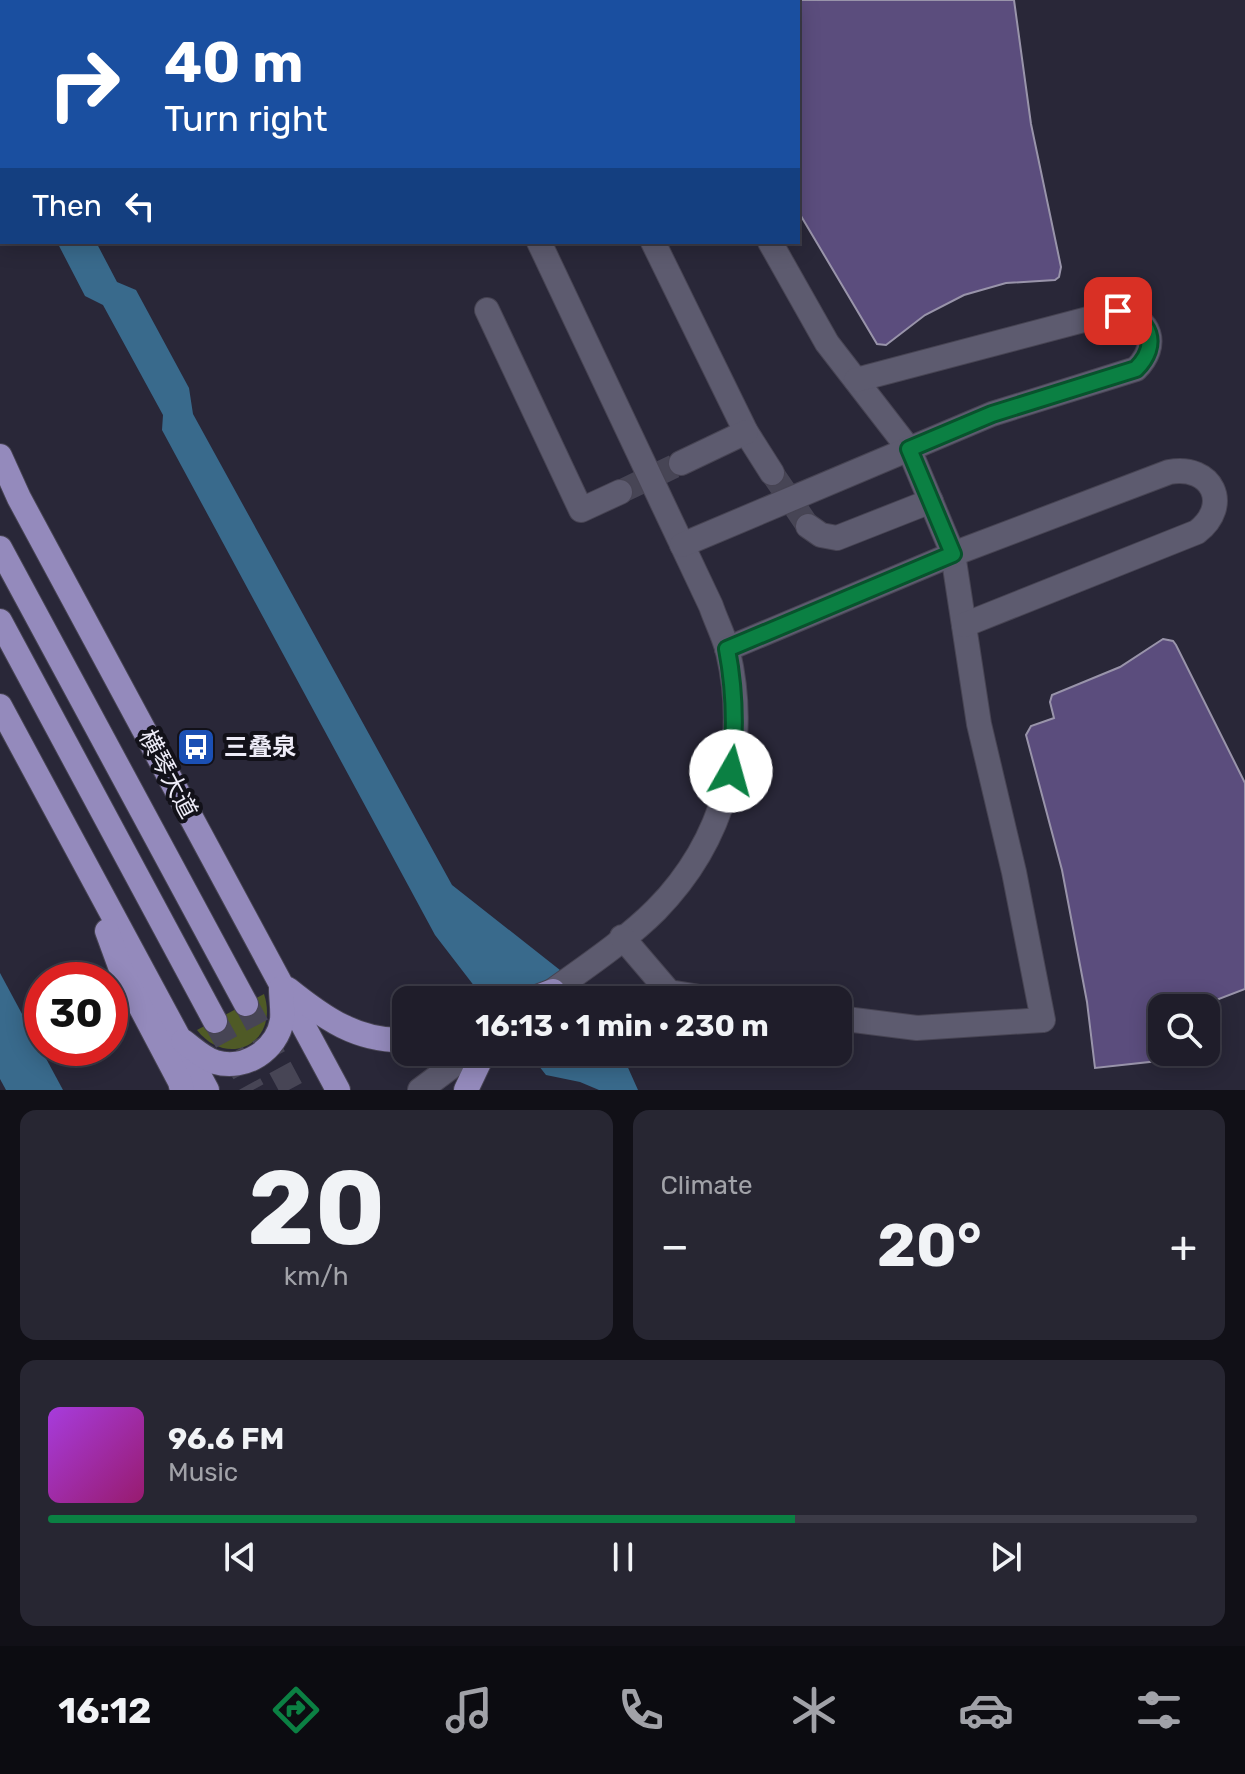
<!DOCTYPE html>
<meta charset="utf-8">
<style>
:root{--surface:#1f1d2a;--page:#272632;--text:#f1f3f6;--muted:#a1a2a8;--line:#3c3b47;--accent:#0b8043}
body{margin:0;font-family:Rubik,"Noto Sans SC",sans-serif;background:var(--page);color:var(--text);height:100vh;display:flex;flex-direction:column;font-size:30px;white-space:nowrap}
*{box-sizing:border-box;margin:0}
p{font-size:26px;color:var(--muted)}
.icon{flex:none;width:44px;height:44px;fill:none;stroke:currentColor;stroke-width:2;stroke-linecap:round;stroke-linejoin:round}
.map{position:relative;height:1090px;overflow:hidden}
.sheet{display:flex;flex-direction:column;gap:20px;padding:20px;background:#111017;flex:1}
.sheet>*{flex:none}
.top-card{position:absolute;left:0px;top:0px;width:800px;height:244px;box-shadow:0 4px 20px #0003,0 0 0 2px var(--line);background:#1a4fa0;color:#fff;overflow:hidden}
.controls{position:absolute;left:1148px;top:994px;display:grid;gap:16px}
.controls a{display:grid;place-items:center;width:72px;height:72px;border-radius:16px;background:var(--surface);box-shadow:0 4px 20px #0003,0 0 0 2px var(--line);font-size:40px}
.speed{position:absolute;left:24px;top:962px;display:flex;gap:16px;font-size:40px;font-weight:700;text-align:center}
.speed>*{display:grid;place-content:center;width:104px;height:104px;border-radius:50%;background:var(--surface);box-shadow:0 4px 20px #0003,0 0 0 2px var(--line);line-height:1}
.speed .limit{border:12px solid #d22;background:#fff;color:#111}
.pin{position:absolute;display:grid;place-items:center;width:68px;height:68px;color:#fff;margin:-34px;border-radius:16px;box-shadow:0 4px 12px #0006}
.me{position:absolute;width:88px;margin:-44px;rotate:7deg;stroke-linejoin:round;filter:drop-shadow(0 0 6px #0008)}
.turn{display:flex;align-items:center;gap:28px;height:168px;padding:0 32px;font-size:36px}
.turn .icon{width:104px;height:104px;stroke-width:2.5}
.turn b{display:block;font-size:56px;line-height:68px}
.then{display:flex;align-items:center;height:76px;padding:0 32px;background:#0003;gap:16px;font-size:30px}
.big{font-size:60px;font-weight:700;line-height:1.1}
.sheet .card{flex:1;display:flex;flex-direction:column;justify-content:center;gap:12px;min-width:0;padding:0 28px;border-radius:16px;background:var(--page)}
.sheet .dial{align-items:center;gap:0}
.dial b{font-size:104px;line-height:1}
.song{display:flex;align-items:center;gap:24px}
.cover{width:96px;height:96px;border-radius:12px;background:linear-gradient(135deg,hsl(280 70% 55%),hsl(320 70% 35%))}
.played{height:8px;border-radius:4px;background:linear-gradient(90deg,var(--accent) 65%,var(--line) 65%)}
.keys{display:flex;justify-content:space-around;direction:ltr}
.heat{display:flex;justify-content:space-between;align-items:center;font-size:44px;direction:ltr}
.sheet .tiles{flex:1;display:grid;gap:20px;grid-template-columns:1fr 1fr}
.card:last-child{grid-column:span 2}
.trip{position:absolute;left:392px;top:986px;width:460px;height:80px;border-radius:16px;background:var(--surface);box-shadow:0 4px 20px #0003,0 0 0 2px var(--line);font-weight:700;line-height:80px;text-align:center}
.menu{display:flex;height:128px;justify-content:space-around;align-items:center;background:#0c0c11;color:var(--muted)}
.menu .icon{width:56px;height:56px}
.menu .current{color:var(--accent)}
.menu b{font-size:36px;color:var(--text)}
.map>svg:first-child{display:block}
.forest{fill:#4f5a26}
.water{fill:#396a8c}
.building{fill:#5b4d7d;stroke:#9994aa;stroke-width:2}
.lines{fill:none;stroke-linecap:round;stroke-linejoin:round}
.minor-tunnel{stroke:#474555;stroke-width:24;stroke-dasharray:24 12;stroke-linecap:butt}
.major-tunnel{stroke:#474555;stroke-width:24;stroke-dasharray:24 12;stroke-linecap:butt}
.minor-casing{stroke:#474453;stroke-width:26}
.major-casing{stroke:#474453;stroke-width:26}
.minor{stroke:#5d5b6f;stroke-width:24}
.major{stroke:#948abc;stroke-width:24}
.route-casing{stroke:#07532c;stroke-width:20}
.route{stroke:#0b8043;stroke-width:14}
.labels{text-anchor:middle;stroke-width:8;stroke-linejoin:round;paint-order:stroke}
.poi-label{font-size:24px;font-weight:bold;fill:#eeecf8;stroke:#121119;text-anchor:start}
.street-label{font-size:24px;fill:#eeecf8;stroke:#121119}
</style>
<div class="map">
<svg width="1245" height="1090" viewBox="0 0 1245 1090">
<rect width="100%" height="100%" fill="#292738"/>
<!-- forest -->
<path class="forest" d="M264,994C280,1042 228,1070 197,1030Z"/>
<!-- water -->
<g class="water">
<path d="M57,242H96L117,282L136,290L189,388L193,414L452,885L584,989L591,1000H485L435,935L162,430L163,415L103,305L85,296Z"/>
<path d="M0,973L63,1090H6L0,1079Z"/>
<path d="M528,1052H621L638,1090H599L580,1082L546,1075Z"/>
</g>
<!-- building -->
<g class="building">
<path d="M641,0H1014L1031,124L1061,267L1059,277L1055,280L1006,283L964,295L925,315L886,345L877,344L798,211V2Z"/>
<path d="M1163,639L1173,641L1176,645L1245,783V989L1198,1007L1162,1008V1012L1152,1013L1158,1061L1095,1068L1087,1002L1062,870L1026,735L1031,726L1054,718L1050,702L1052,695L1120,667Z"/>
</g>
<g class="lines">
<!-- minor-tunnel -->
<g class="minor-tunnel">
<path d="M772,473L808,526"/>
<path d="M620,492L681,463"/>
</g>
<!-- major-tunnel -->
<g class="major-tunnel">
<path d="M246,1004L292,1090"/>
<path d="M215,1021L253,1090"/>
</g>
<!-- minor casing -->
<g class="minor-casing">
<g id="minor">
<path d="M424,0L425,2"/>
<path d="M539,242L711,606C716,621 724,636 728,652C750,746 724,841 656,910C623,943 578,972 540,1000"/>
<path d="M653,242L746,432L772,473"/>
<path d="M770,242L827,343L909,449L953,554L979,724L1014,872L1043,1020L917,1028L838,1018"/>
<path d="M487,310L581,510L620,492"/>
<path d="M681,463L746,432"/>
<path d="M808,526L821,535L837,538L931,501"/>
<path d="M682,545L992,414L1136,369C1160,345 1151,318 1118,311L856,380"/>
<path d="M727,649L953,554L1169,472C1212,464 1232,505 1197,532L964,625"/>
<path d="M622,937L669,992L718,1000"/>
<path d="M420,1090L471,1052"/>
</g>
</g>
<!-- major casing -->
<g class="major-casing">
<g id="major">
<path d="M0,456L19,498L338,1090"/>
<path d="M0,548L246,1004"/>
<path d="M0,621L215,1021"/>
<path d="M0,706L207,1090"/>
<path d="M107,931L122,972L180,1082L182,1090"/>
<path d="M288,989C324,1018 358,1042 406,1040"/>
<path d="M529,1000L553,991"/>
<path d="M183,1041C194,1049 203,1058 215,1062C245,1071 277,1050 282,1020C283,1010 281,999 281,988"/>
<path d="M466,1090L484,1052"/>
</g>
</g>
<!-- minor -->
<use href="#minor" class="minor"/>
<!-- major -->
<use href="#major" class="major"/>
</g>
<g class="lines">
<!-- route casing -->
<g class="route-casing">
<path id="route" d="M731,771C736,728 735,691 727,649L953,554L909,449L992,414L1136,369C1160,345 1151,318 1118,311"/>
</g>
<!-- route -->
<use href="#route" class="route"/>
</g>
<!-- icons -->
<defs>
<g id="bus-square" transform="scale(2)"><rect x="-9" y="-9" width="18" height="18" rx="4" fill="#1a4fb4" stroke="#121119"/><path d="M-5-6H5V4H4V6H2V4H-2V6H-4V4H-5ZM-3.5-4V0h7V-4ZM-3.5 1.2v1.5H-2V1.2ZM2 1.2v1.5H3.5V1.2Z" fill="#fff"/></g>
</defs>
<g fill-rule="evenodd">
<use href="#bus-square" x="196" y="747"/>
</g>
<g class="labels">
<!-- poi labels -->
<g class="poi-label">
<text x="224" y="755">三叠泉</text>
</g>
<!-- street labels -->
<g class="street-label">
<text transform="translate(168 774) rotate(62)" y="8">横琴大道</text>
</g>
</g>
</svg>
<div class="controls">
<a><svg class="icon" aria-label="search" viewBox="0 0 24 24"><circle cx="10" cy="10" r="6"/><path d="M15 15l6 6"/></svg></a>
</div>
<div class="speed"><div class="limit">30</div></div>
<div class="pin" style="left:1118px;top:311px;background:#d93025"><svg class="icon" aria-label="arrive" viewBox="0 0 24 24"><path d="M6 21V4h12l-3 4 3 4H6"/></svg></div>
<svg class="me" style="left:731px;top:771px" viewBox="-20 -20 40 40"><circle r="19" fill="#fff"/><path d="M0-13L10 11 0 6-10 11z" fill="#0b8043"/></svg>
<div class="trip">16:13 · 1 min · 230 m</div>
<div class="top-card">
<div class="turn"><svg class="icon" aria-label="right" viewBox="0 0 24 24"><path d="M7 20v-9h11M14 6l5 5-5 5"/></svg><div><b>40 m</b>Turn right</div></div>
<div class="then">Then<svg class="icon" aria-label="left" viewBox="0 0 24 24"><path d="M17 20v-9H6M10 6l-5 5 5 5"/></svg></div>
</div>
</div>
<section class="sheet">
<div class="tiles">
<div class="card dial"><b>20</b><p>km/h</p></div>
<div class="card"><p>Climate</p>
<div class="heat"><a>−</a><b class="big">20°</b><a>+</a></div>
</div>
<div class="card">
<div class="song"><i class="cover"></i><div><b>96.6 FM</b><p>Music</p></div></div>
<div class="played"></div>
<div class="keys"><svg class="icon" aria-label="previous" viewBox="0 0 24 24"><path d="M18 5L8 12l10 7zM5 5v14"/></svg><svg class="icon" aria-label="pause" viewBox="0 0 24 24"><path d="M8 5v14M16 5v14"/></svg><svg class="icon" aria-label="next" viewBox="0 0 24 24"><path d="M6 5l10 7-10 7zM19 5v14"/></svg></div>
</div>
</div>
</section>
<nav class="menu">
<b>16:12</b>
<svg class="icon current" aria-label="directions" viewBox="0 0 24 24"><path d="M12 3l9 9-9 9-9-9zM9 14v-3h6M13 9l2 2-2 2"/></svg>
<svg class="icon" aria-label="music" viewBox="0 0 24 24"><path d="M9 18V5l10-2v13"/><circle cx="6" cy="18" r="3"/><circle cx="16" cy="16" r="3"/></svg>
<svg class="icon" aria-label="phone" viewBox="0 0 24 24"><path d="M5 4h4l2 5-3 2q2 4 5 5l2-3 5 2v4C11 20 4 13 5 4z"/></svg>
<svg class="icon" aria-label="climate" viewBox="0 0 24 24"><path d="M12 3v18M4 7l16 10M4 17L20 7"/></svg>
<svg class="icon" aria-label="car" viewBox="0 0 24 24"><path d="M5 17H2v-5l4-1 3-4h7l3 4 3 1v5h-3M9 17h6M6 11h13"/><circle cx="7" cy="17" r="2"/><circle cx="17" cy="17" r="2"/></svg>
<svg class="icon" aria-label="filters" viewBox="0 0 24 24"><path d="M4 7h16M4 17h16"/><circle cx="9" cy="7" r="2"/><circle cx="15" cy="17" r="2"/></svg>
</nav>
